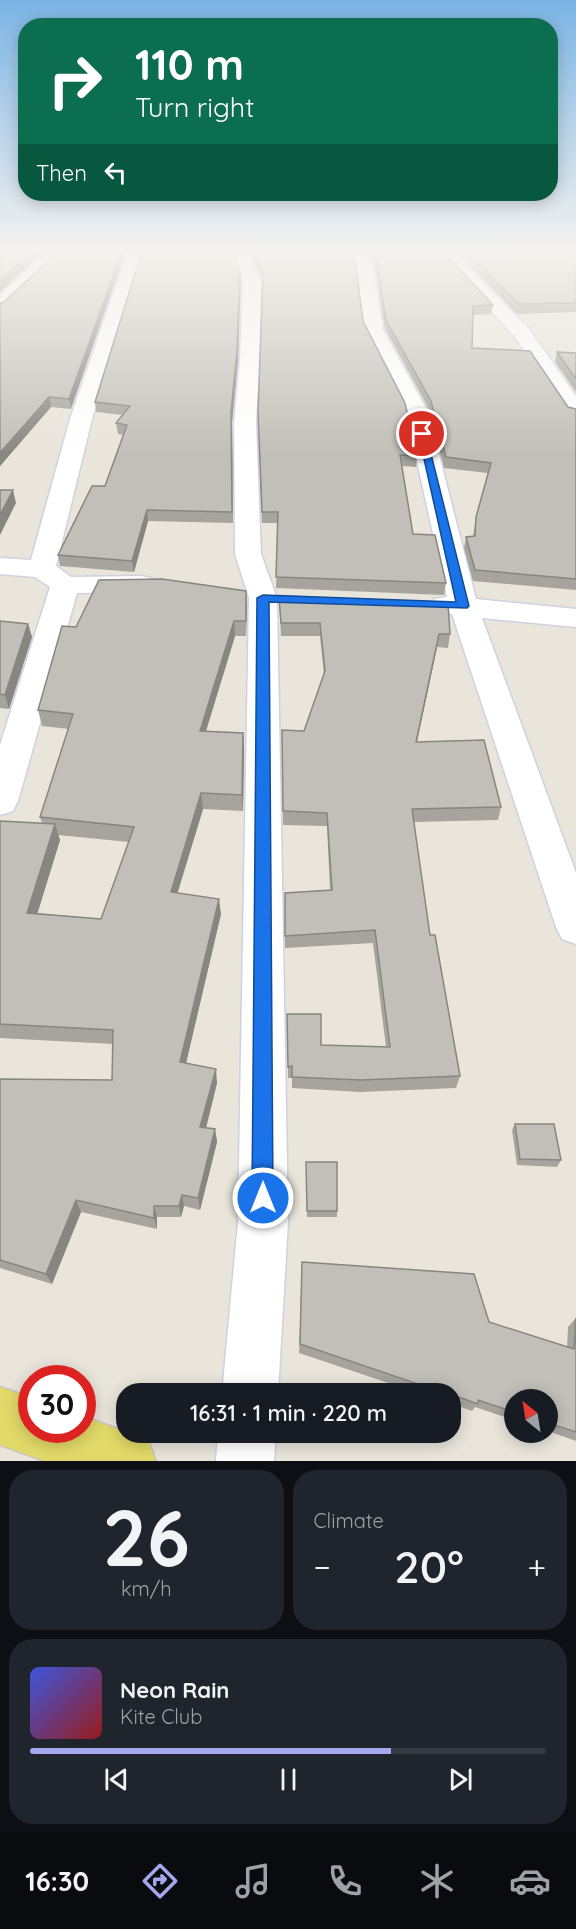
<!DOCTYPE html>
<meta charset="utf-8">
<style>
:root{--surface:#171b24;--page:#20242c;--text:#f1f3f6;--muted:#9ea1a6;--line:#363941;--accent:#a6a8ef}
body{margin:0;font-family:Quicksand,sans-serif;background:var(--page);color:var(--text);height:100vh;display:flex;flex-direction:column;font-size:22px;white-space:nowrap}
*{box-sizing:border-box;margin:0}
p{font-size:20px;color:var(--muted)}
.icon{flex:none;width:33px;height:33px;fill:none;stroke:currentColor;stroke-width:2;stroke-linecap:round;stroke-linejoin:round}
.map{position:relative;height:1461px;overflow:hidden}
.drawer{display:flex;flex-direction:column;gap:9px;padding:9px;background:#0d0f14;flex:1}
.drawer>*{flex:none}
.hud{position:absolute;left:18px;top:18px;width:540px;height:183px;border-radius:24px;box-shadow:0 3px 15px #0003;background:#0b6e4f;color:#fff;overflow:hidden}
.needle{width:39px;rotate:330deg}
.controls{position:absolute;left:504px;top:1389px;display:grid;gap:12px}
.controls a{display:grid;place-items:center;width:54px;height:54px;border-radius:50%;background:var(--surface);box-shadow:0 3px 15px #0003;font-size:30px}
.speed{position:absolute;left:18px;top:1365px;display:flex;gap:12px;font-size:30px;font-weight:700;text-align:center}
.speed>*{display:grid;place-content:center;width:78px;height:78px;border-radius:50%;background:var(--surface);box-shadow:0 3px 15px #0003;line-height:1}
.speed .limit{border:9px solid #d22;background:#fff;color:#111}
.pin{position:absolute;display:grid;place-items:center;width:51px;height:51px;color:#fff;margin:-26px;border:3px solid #fff;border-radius:50%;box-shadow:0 2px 6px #0007}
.me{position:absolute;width:66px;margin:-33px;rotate:0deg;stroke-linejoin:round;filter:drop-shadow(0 0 4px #0008)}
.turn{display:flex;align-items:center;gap:21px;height:126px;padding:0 18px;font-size:27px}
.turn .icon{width:78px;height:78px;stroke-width:2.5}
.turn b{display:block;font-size:42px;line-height:51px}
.then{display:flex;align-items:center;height:57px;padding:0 18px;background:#0003;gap:12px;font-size:22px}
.big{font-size:45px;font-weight:600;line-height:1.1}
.drawer .widget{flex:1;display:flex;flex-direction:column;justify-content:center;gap:9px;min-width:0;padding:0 21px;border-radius:24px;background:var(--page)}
.drawer .dial{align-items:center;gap:0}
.dial b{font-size:78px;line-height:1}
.song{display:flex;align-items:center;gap:18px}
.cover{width:72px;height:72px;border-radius:9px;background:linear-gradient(135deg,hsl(230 70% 55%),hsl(0 70% 35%))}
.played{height:6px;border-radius:3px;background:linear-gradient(90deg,var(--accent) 70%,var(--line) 70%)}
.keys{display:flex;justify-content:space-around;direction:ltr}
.heat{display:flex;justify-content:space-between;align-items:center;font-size:33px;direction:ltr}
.drawer .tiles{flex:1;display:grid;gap:9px;grid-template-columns:1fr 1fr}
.widget:last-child{grid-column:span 2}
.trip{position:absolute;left:116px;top:1383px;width:345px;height:60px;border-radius:24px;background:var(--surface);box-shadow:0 3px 15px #0003;font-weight:600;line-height:60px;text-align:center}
.tabs{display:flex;height:96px;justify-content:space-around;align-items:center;background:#090b0e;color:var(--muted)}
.tabs .icon{width:42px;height:42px}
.tabs .current{color:var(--accent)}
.tabs b{font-size:27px;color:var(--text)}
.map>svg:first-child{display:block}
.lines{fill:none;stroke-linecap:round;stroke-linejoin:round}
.minor-casing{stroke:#d0d1df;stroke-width:3}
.primary-casing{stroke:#c7c7c7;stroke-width:3}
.minor{fill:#fff;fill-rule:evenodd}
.primary{fill:#e1d967;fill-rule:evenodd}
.wall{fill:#a6a49d;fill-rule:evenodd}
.shaded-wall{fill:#878680}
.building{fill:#c1bfb7;stroke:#878680;stroke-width:1.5}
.route{fill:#1a73e8;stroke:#114b97;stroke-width:1.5}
</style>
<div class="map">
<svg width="576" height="1461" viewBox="0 0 576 1461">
<rect width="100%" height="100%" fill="#e9e5db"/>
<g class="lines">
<!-- minor casing -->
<g class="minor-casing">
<g id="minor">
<path d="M48,251H66L6,309L0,310V295Z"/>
<path d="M128,251H144L92,419L56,566L71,577L141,576L151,578L155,584L151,590L141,592L77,593L18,801L13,811L0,815V745L50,587L35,577L0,574V558L31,560L70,419Z"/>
<path d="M237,251H253L252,264L261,281L260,360L256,422L261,554L277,598L288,1222L278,1394H222L238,1222L249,598L235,554L234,422L240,360L243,281L236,264Z"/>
<path d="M350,251H366L373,268L383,330L428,412L476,599L576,609V627L482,618L576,873V944L562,939L556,927L452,614L434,611L430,605L434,599L447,597L406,412L365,330L357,268Z"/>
<path d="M436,251H453L529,329L576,396V417L568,416L515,337Z"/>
<path d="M218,1432H276L274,1461H216Z"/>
</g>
</g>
<!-- primary casing -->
<g class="primary-casing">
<path id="primary" d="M0,1387L32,1398V1430H82V1416L148,1440L156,1461H45L0,1445Z"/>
</g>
<!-- minor -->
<use href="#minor" class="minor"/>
<!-- primary -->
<use href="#primary" class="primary"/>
</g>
<!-- wall -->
<g class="wall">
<path d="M59,251L71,409L51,407L0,466V303L4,302Z"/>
<path d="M235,251L234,258L241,281L238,360L232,422L233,523L148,521L134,572L60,566L58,555L105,486L124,435L118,434L116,423L123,415L96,412L95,402Z"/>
<path d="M254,251L363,321L417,456L416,467L402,466L413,534L446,583L444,595L276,588L278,523H262L258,412L263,280L254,264Z"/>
<path d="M368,251H443L493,305L491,314L473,315L472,348L568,407L576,409V590L473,581L464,548L466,537L473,536L476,517L488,473L444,468L430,411L385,329L375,268Z"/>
<path d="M456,251H576V312L517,314Z"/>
<path d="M557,352L576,353V392L555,362Z"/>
<path d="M246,591V636H235L206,731L243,733L244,749L243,811L203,809L177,893L221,914L186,1063L217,1083L206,1128L215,1129L217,1142L200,1210L184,1206L181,1217H157V1229L81,1212L52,1284L0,1268V1079L112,1080L113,1044L0,1038V821L42,823L40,817L69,729L42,726L38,710L76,627ZM58,835L129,842L101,919L37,913L60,840Z"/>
<path d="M279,596L450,634L448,648L437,647L417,742L501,807L498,820L414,822L430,935L460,1076L456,1088L360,1092L292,1088V1078H288L287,1014L321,1045L386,1047L373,943L285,948V893L330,890L327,826L283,825L282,730L304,731L324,675L320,636H281Z"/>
<path d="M0,621L28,624L32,637L9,709L0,708Z"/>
<path d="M515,1124L561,1160L557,1167L517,1165L512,1130Z"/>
<path d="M306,1162L337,1211V1217H307Z"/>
<path d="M302,1262L567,1347L568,1327L576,1318V1441L548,1431V1400H514V1420L475,1407L472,1411L450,1403V1394H421L299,1353Z"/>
</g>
<!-- shaded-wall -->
<g class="shaded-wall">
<path d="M33,251H44L0,292V281Z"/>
<path d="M122,251H126L71,409L69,399Z"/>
<path d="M240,273L238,360L232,422L233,523L231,412Z"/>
<path d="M49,397L51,407L0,466V453Z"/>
<path d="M13,490L16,503L0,535V515Z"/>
<path d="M147,510L148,521L134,572L132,561Z"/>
<path d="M246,591L247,607L246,636Z"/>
<path d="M234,621L235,636L201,747L200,731Z"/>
<path d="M28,624L32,637L9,709L5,695Z"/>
<path d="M439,634L437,647L414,755L416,742Z"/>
<path d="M243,733L244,749L243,811L242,795Z"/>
<path d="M201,793L203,809L173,908L171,892Z"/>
<path d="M55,824L60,840L33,928L27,913Z"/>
<path d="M219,899L221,914L183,1076L180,1062Z"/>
<path d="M216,1069L217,1083L203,1140L200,1127Z"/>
<path d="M215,1129L217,1142L200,1210L198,1198Z"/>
<path d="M182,1195L184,1206L181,1217L179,1206Z"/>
<path d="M76,1200L81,1212L52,1284L46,1274Z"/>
<path d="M154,1206L157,1217V1229L154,1218Z"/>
</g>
<!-- building -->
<g class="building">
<path d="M0,251H33L0,281Z"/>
<path d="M59,251H122L69,399L49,397L0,453V303L4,302Z"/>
<path d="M142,251H234V256L240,273L237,350L231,412L232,512L147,510L132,561L58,555L92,486H105L127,425L116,423L130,406L95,402Z"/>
<path d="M254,251H352L355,260L363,321L405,403L417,456L400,455L413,534L435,535L446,583L276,577L278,512H262L258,412L263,272L254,255Z"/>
<path d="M372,251H443L493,305L473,306L472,348L530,351L568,407L576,409V579L475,570L466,537L475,536L476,517L491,463L446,457L431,401L386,320L376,259Z"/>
<path d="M466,251H576V303L519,304Z"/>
<path d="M557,352L576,353V379Z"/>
<path d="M0,490H13L0,515Z"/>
<path d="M162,579L246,591V621H234L200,731L243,733L242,795L201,793L171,892L219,899L180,1062L216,1069L200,1127L215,1129L198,1198L182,1195L179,1206H154V1218L76,1200L46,1274L0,1260V1079L112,1080L113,1030L0,1024V821L55,824L27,913L101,919L134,827L40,817L73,714L38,710L62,626L76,627L99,580Z"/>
<path d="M279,596L448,603L450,634H439L416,742L484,740L501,807L412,809L430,935H435L460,1076L361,1080L292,1077V1066L288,1067L287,1014H321V1045L390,1047L375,930L285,936V893L332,890L327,813L283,811L282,730L304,731L325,671L320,623H281Z"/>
<path d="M0,621L28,624L5,695L0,694Z"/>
<path d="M515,1124H554L561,1160L520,1159Z"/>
<path d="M306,1162H337V1211H307Z"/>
<path d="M302,1262L474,1274L489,1322L574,1349L576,1318V1432L548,1423V1400H514V1412L478,1400V1404L450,1394H447L300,1344Z"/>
</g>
<!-- sky -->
<linearGradient id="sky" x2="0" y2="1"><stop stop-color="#7bb4e5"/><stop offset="0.55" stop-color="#f5f3ef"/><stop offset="1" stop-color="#f5f3ef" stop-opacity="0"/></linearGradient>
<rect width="576" height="456" fill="url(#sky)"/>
<!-- route -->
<path class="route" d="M418,432L426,434L469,606L467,608L269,602L273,1198L270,1205L263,1208L255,1205L252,1198L257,598L263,595L456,602Z"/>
</svg>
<div class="controls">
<a><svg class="needle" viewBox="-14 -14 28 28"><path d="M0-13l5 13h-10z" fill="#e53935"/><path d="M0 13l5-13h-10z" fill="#9ea1a6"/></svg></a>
</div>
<div class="speed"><div class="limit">30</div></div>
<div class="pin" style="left:422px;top:434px;background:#d93025"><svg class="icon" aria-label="arrive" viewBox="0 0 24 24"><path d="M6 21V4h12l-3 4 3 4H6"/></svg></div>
<svg class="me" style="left:263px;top:1198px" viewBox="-20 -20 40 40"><circle r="17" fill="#1a73e8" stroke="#fff" stroke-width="3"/><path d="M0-11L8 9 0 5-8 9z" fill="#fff"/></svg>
<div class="trip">16:31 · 1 min · 220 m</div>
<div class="hud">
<div class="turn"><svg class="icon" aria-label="right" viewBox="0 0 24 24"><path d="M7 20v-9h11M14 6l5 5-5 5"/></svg><div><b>110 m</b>Turn right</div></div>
<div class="then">Then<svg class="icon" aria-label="left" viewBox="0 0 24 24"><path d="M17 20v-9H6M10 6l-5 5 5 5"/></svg></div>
</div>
</div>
<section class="drawer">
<div class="tiles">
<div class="widget dial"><b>26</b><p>km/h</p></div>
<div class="widget"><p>Climate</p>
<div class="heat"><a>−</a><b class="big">20°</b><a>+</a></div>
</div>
<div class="widget">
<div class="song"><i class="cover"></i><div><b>Neon Rain</b><p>Kite Club</p></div></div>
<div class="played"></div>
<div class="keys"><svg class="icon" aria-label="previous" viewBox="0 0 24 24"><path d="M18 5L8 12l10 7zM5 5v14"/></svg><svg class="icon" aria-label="pause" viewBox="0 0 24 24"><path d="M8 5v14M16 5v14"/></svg><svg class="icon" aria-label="next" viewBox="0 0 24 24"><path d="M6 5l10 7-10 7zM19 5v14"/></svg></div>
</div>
</div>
</section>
<nav class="tabs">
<b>16:30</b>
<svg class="icon current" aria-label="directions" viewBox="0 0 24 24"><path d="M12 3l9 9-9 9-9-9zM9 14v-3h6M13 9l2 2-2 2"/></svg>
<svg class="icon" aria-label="music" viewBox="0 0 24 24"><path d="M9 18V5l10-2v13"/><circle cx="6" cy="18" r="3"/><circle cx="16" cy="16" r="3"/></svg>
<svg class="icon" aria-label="phone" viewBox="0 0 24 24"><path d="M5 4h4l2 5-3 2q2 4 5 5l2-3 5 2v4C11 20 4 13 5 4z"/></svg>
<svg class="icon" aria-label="climate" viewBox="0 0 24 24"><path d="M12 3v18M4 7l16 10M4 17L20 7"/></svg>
<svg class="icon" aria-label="car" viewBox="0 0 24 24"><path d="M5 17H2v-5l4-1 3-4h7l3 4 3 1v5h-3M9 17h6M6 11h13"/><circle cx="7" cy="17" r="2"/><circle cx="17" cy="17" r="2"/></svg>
</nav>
